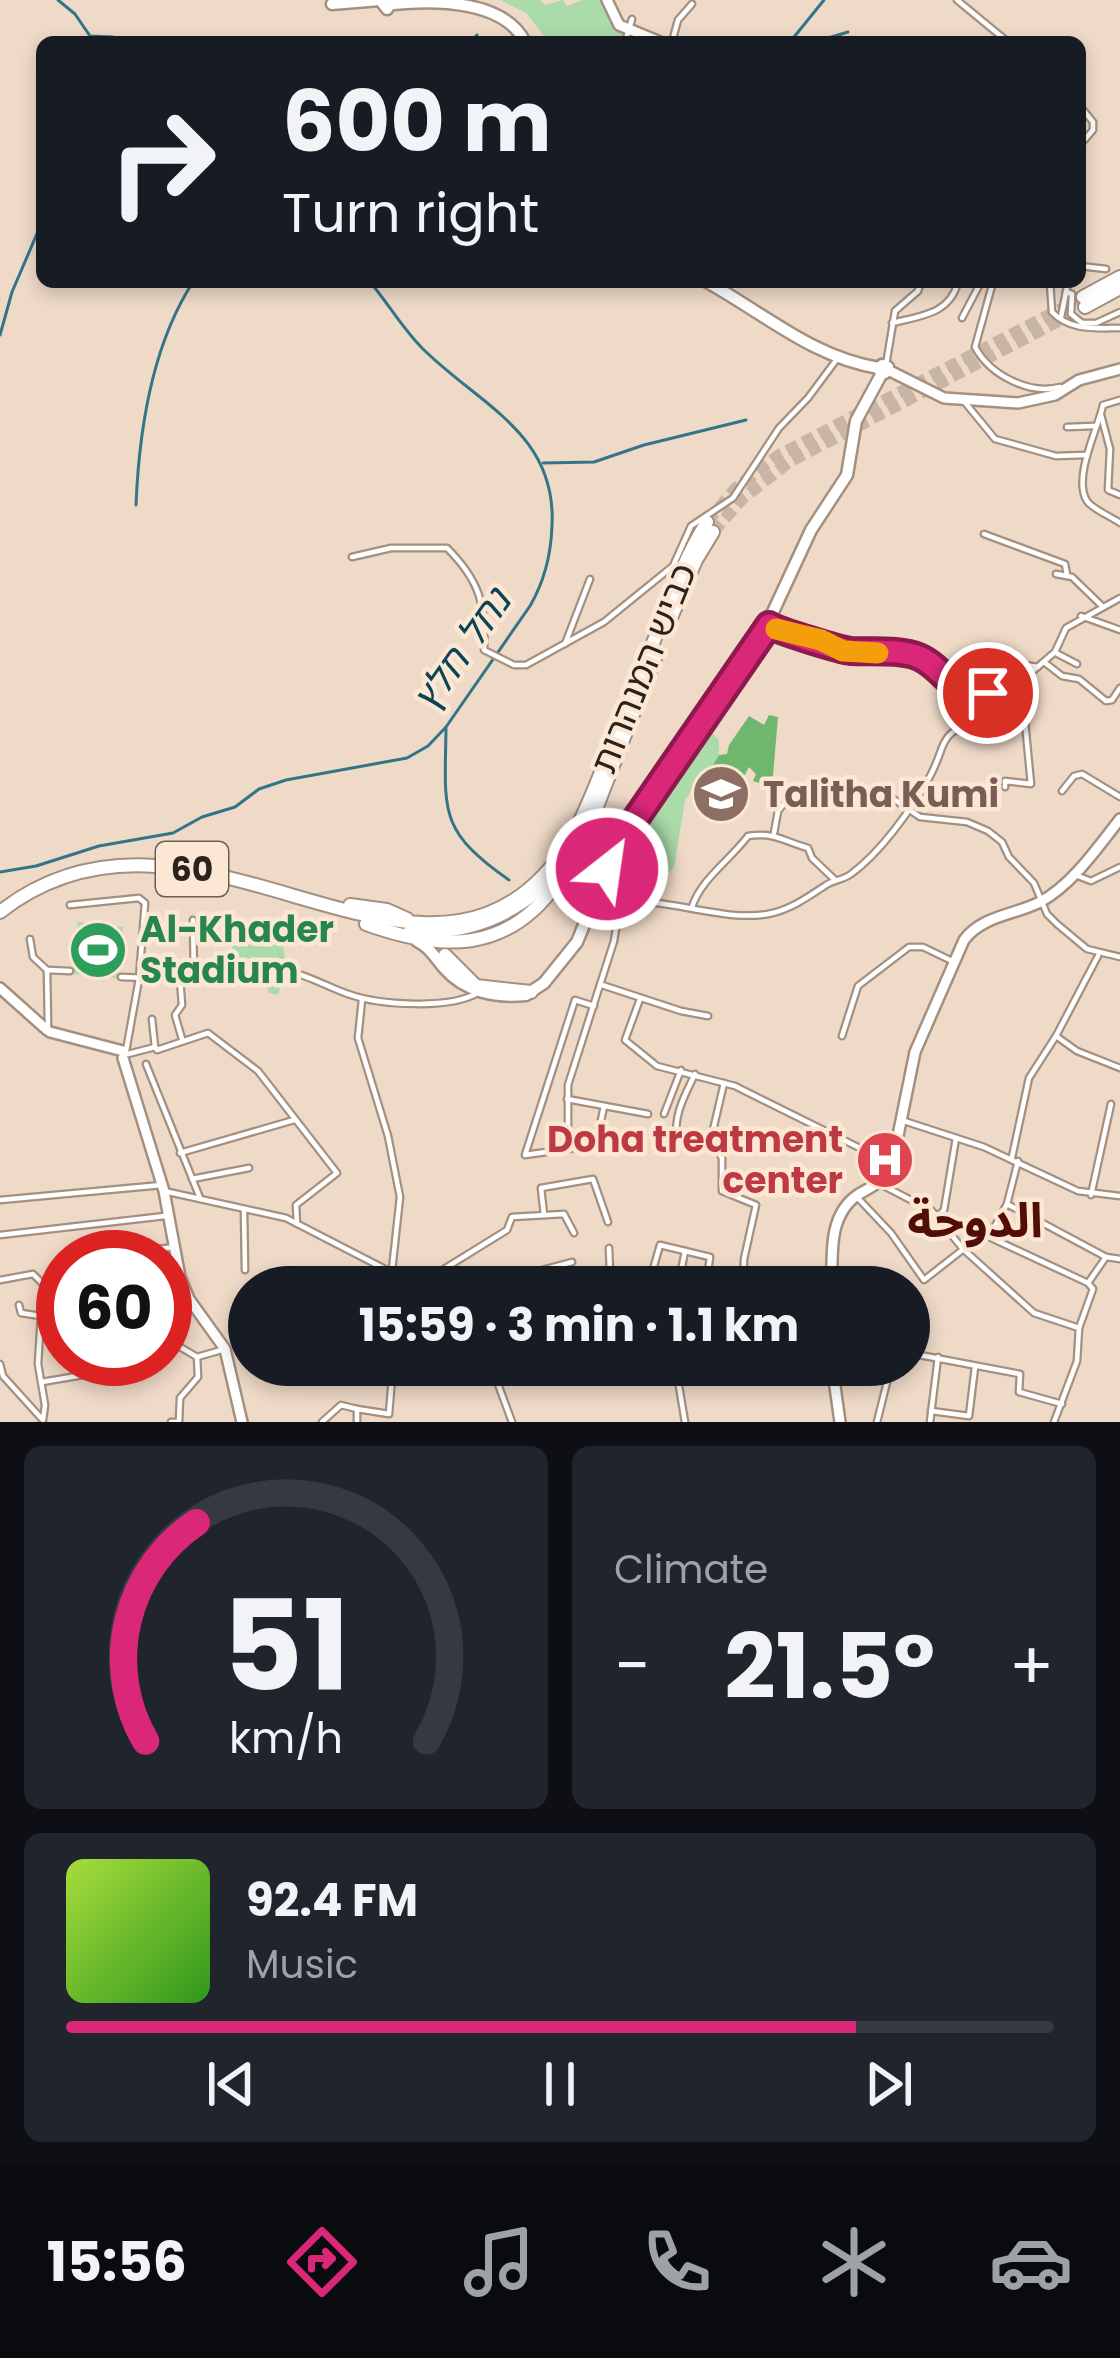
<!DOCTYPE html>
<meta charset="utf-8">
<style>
:root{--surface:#171b24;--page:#20242c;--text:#f1f3f6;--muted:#9ea1a6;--line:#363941;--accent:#db2777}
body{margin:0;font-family:Poppins,"Noto Sans Arabic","Noto Sans Hebrew",sans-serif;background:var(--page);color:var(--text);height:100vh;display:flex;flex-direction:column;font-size:45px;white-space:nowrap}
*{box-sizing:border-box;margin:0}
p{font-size:39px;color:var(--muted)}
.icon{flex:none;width:66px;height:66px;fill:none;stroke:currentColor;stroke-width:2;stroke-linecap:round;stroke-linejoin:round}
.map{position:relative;height:1422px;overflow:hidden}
.details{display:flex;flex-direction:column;gap:24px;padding:24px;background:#0d0f14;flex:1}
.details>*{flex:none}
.hud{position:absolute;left:36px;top:36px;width:1050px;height:252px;border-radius:18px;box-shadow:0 6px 18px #0003;background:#171b24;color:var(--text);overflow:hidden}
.speed{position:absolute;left:36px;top:1230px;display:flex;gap:24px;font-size:60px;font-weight:700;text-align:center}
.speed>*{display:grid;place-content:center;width:156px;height:156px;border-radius:50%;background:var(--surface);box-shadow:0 6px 18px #0003;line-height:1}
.speed .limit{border:18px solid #d22;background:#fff;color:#111}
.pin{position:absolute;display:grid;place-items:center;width:102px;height:102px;color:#fff;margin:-51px;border:6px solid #fff;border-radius:50%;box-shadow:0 3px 12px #0007}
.me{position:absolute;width:132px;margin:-66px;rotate:30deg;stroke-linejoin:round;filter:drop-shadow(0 0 9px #0008)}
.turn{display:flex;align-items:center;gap:42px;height:252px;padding:0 48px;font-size:54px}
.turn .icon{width:156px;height:156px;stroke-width:2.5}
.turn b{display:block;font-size:84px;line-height:102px}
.big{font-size:90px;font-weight:700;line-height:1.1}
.details .tile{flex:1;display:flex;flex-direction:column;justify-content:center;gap:18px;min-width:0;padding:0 42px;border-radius:18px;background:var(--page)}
.details .dial{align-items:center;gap:0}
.dial svg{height:312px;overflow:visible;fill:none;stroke:var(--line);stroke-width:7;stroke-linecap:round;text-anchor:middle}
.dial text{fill:var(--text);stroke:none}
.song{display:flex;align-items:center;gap:36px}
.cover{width:144px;height:144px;border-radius:18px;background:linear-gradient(135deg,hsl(80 70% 55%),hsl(110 70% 35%))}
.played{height:12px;border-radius:6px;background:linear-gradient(90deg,var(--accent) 80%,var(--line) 80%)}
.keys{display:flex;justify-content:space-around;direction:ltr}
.heat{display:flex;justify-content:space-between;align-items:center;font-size:66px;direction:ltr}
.details .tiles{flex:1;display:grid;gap:24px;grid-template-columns:1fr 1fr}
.tile:last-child{grid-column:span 2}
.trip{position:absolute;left:228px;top:1266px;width:702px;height:120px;border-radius:60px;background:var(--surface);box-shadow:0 6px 18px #0003;font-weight:700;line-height:120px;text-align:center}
.tab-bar{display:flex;height:192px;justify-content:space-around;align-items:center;background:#090b0e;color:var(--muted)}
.tab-bar .icon{width:84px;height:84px}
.tab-bar .active{color:var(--accent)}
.tab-bar b{font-size:54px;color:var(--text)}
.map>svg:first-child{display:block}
.green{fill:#aadba9}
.forest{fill:#6fb66f}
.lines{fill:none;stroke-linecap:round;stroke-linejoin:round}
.stream{stroke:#347488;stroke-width:3}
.highway-tunnel{stroke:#c8b5a6;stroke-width:12;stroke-dasharray:12 6;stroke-linecap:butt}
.street-casing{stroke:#a49080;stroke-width:9}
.secondary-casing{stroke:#a49080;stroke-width:14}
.primary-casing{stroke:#a49080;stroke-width:15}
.highway-casing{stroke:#a49080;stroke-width:16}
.street{stroke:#fff;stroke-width:4.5}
.secondary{stroke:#fff;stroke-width:9}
.primary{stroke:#fff;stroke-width:10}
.highway{stroke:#fff;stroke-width:12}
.route-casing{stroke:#8e194d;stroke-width:30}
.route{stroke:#db2777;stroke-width:21}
.slow{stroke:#f59e0b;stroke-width:21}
.labels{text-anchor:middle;stroke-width:9;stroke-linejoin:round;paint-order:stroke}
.shield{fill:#fce7d5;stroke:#695e54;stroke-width:3}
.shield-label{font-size:33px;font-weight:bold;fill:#2a231c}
.street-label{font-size:36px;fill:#2a231c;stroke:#fce7d5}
.education-label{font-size:36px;font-weight:bold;fill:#785e54;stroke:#fce7d5;text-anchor:start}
.leisure-label{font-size:36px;font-weight:bold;fill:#27864d;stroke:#fce7d5;text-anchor:start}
.health-label{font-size:36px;font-weight:bold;fill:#be3a42;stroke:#fce7d5;text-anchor:end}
.water-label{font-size:39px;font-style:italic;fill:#0d4455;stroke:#fce7d5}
.district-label{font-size:48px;font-weight:bold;fill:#510d06;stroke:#fce7d5}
</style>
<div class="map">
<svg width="1120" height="1422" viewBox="0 0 1120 1422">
<rect width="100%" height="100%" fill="#efdac8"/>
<!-- green -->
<g class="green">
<path d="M500,0H540L545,5L563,0L567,6L583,0H604L615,28L626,34L625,42H549L526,13Z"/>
<path d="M707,728L719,740V755L698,789L691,791L685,800L674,868L668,872L660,896L628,893L634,838L641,823Z"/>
<path d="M78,922L123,927L118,978L72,974Z"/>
<path d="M282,938L286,967L278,995L269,993L266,987L224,982L234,974L232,942Z"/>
</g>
<!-- forest -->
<path class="forest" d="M769,715L778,717L772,787L753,781L756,774L749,767L743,778L732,771L717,788L711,787L707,792L698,789L719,755L727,754L729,745L749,716L764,725Z"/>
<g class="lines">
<!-- stream -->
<g class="stream">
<path d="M58,0L75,14L90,36L113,37L118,42"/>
<path d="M471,42L477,35"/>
<path d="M790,42L824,0"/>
<path d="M815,42L848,32"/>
<path d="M0,335L12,292L42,222"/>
<path d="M543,463L594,462L644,445L746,420"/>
<path d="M136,505C139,431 152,345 193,282"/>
<path d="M446,728C445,810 437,830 509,880"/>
<path d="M0,872L36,866L99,846L173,833L202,817L235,807L259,789L286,780L407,758L428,746L446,727L530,606C544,582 551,554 552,526C557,433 479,405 422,348C402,328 388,303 370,282"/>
</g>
<!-- highway-tunnel -->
<g class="highway-tunnel">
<path d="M707,522L736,488L779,455L1082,298"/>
<path d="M713,532L743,498L789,462L1085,307"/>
</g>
<!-- street casing -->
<g class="street-casing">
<g id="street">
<path d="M957,0L1008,42"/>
<path d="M625,42L632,19"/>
<path d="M672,42L678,20L692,4"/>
<path d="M1080,106L1093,122V130L1080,145"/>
<path d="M1080,266L1106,269"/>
<path d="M993,282L975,347C990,375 1029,395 1060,387"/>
<path d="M1050,282L1052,312C1070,331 1095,328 1120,328"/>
<path d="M1066,292L1072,294L1071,314L1082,323H1096L1120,312"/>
<path d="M1061,317L1068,282"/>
<path d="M962,318L981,282"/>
<path d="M892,323C921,316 950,314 958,282"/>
<path d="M886,365L895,311L918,291L921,282"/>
<path d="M963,400L995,439L1056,456L1085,455"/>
<path d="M1120,400L1103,405C1099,426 1072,478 1087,501C1092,509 1112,517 1120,523"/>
<path d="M1101,415L1110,449L1108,490L1120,495"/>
<path d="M1067,427L1094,426"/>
<path d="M984,534L1065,564L1067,575"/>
<path d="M352,557L391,548H447C480,581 486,605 484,650L514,665H526L604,622L673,566L691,526L733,498L779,428L808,398L837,359"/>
<path d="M1056,574L1072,577L1102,606"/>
<path d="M1081,616L1120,630"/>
<path d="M768,625C779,631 839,650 851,651C872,652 900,650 919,657C936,664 949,684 965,693H987L1021,681L1055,652L1066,628L1120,598"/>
<path d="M565,644L590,579"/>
<path d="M1056,653L1077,664"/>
<path d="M1005,662L1038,667"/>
<path d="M1044,662L1062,676L1079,679L1106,701L1112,700L1120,688"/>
<path d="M1005,787V781L1031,784L1021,681"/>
<path d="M1062,791L1074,776L1082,774L1120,797"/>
<path d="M774,833L778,811L790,796L892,798L920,817L967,822L988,831L1002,842L1009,857L1034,883L1047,914L1057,924L1087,949L1120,957"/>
<path d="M1078,876L1091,881L1120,867"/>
<path d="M620,901C668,898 724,922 768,914C790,910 808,897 826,885C834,880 843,880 851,874C880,853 910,811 928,780C949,743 933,739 977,718L987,693"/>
<path d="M70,905L139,898L145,903L139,979L126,1051"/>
<path d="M692,907C701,879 730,860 748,836C775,832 783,841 808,848L812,858L835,880"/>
<path d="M193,920L194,978"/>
<path d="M30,939L33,957L46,969"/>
<path d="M121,977L180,979L277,970C301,971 325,986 348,994C379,1005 451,1010 479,992"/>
<path d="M180,979L182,1005L175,1015L182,1039"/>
<path d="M602,985L681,1011L708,1016"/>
<path d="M640,999L625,1040L657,1066L735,1086L892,1164"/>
<path d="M362,1000L358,1038L388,1136L400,1197L392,1270"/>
<path d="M594,1006L575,1000L525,1155L596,1145L604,1106"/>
<path d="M152,1019L155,1047"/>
<path d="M48,1026L47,970L70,971"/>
<path d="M842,1036L858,986L909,947H923L952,961"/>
<path d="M1056,1036L1098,956"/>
<path d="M128,1054L155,1047L157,1050L208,1033L258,1071L337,1173L296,1205L297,1224"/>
<path d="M146,1064L200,1198"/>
<path d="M724,1083L711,1139L722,1158V1191L756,1205L744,1259L743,1287"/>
<path d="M567,1099L648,1114"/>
<path d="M664,1114L681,1070"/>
<path d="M901,1120L984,1147L1078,1191L1120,1196"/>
<path d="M677,1140C673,1115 685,1095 695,1074"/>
<path d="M568,1149V1085L614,941L631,833"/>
<path d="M180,1153L294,1120"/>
<path d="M1012,1157L1029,1078L1056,1036L1077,1051L1120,1068"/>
<path d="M1018,1161L1007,1204L989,1237L1088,1283"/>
<path d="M192,1179L249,1168"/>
<path d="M880,1184L932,1211L963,1249L1034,1313L1079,1328"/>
<path d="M164,1191L286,1218L420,1287"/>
<path d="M1091,1195L1111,1104"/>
<path d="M856,1196L891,1233L924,1280L961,1251"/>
<path d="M0,1200L162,1185"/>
<path d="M1007,1204L1106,1257L1120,1259"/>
<path d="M244,1209L245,1270"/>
<path d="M544,1215L541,1188L593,1179L608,1222"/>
<path d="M937,1217L944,1210L956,1138"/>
<path d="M0,1235L165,1216"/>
<path d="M685,1251L710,1257L706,1287"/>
<path d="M90,1257L175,1247"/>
<path d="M709,1273L742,1280"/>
<path d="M0,1280L33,1274L47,1288L63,1285"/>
<path d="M867,1285V1287"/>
<path d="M423,1287L431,1277L507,1230L512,1217L564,1214L574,1233"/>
<path d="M501,1287L516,1277L572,1262"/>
<path d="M561,1287L610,1273L609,1248"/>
<path d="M648,1287L660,1245L685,1251L678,1287"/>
<path d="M19,1305L21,1313L41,1316L38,1364L45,1405L43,1420"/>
<path d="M165,1338L197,1357L225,1349"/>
<path d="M909,1353L1020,1374L1019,1392L1062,1404"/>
<path d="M0,1364L3,1376L41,1418"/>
<path d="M491,1365L512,1422"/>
<path d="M670,1365L679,1386L685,1422"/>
<path d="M42,1382L83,1375L87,1359"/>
<path d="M931,1411L969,1416L975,1367"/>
<path d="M171,1422H179L180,1398L198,1377L197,1357"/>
<path d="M322,1422L341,1405L357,1409"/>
<path d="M357,1422V1409L389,1414L393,1365"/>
<path d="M877,1422L889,1374L885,1365"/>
<path d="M930,1422L938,1357"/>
<path d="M1054,1422L1077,1361L1079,1328L1093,1289L1088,1283L1106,1257"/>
</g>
</g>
<!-- secondary casing -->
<g class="secondary-casing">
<g id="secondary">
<path d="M607,0L619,25L660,42"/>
<path d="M888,370L944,398L1018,403L1055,395L1079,380L1120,369"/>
<path d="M0,988L47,1030"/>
<path d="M50,1032L123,1051"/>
<path d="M123,1058L164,1191L180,1277L189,1299L225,1349L242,1422"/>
<path d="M832,1287C832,1254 828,1214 859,1194C873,1186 881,1183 891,1170L915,1052L964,940C983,915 1015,915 1040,902C1072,885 1098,847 1120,819"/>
<path d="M832,1365L840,1422"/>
</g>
</g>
<!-- primary casing -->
<g class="primary-casing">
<g id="primary">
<path d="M332,4L380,0L387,9L393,0"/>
<path d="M393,4C435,0 504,0 525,42"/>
<path d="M707,282C765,314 812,357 879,368"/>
<path d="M882,365L888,367L885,373L879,370Z"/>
<path d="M417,941C431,948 435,958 445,969C465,992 496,998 526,995L544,983L577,942L613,854L760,640L811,530L847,475L856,421L882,373"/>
</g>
</g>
<!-- highway casing -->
<g class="highway-casing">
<g id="highway">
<path d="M1083,297L1120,277"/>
<path d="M1085,307L1120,288"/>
<path d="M669,622L696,560L713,532"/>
<path d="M568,866L592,819L655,658"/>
<path d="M350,905L387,910L407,919"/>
<path d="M0,912C187,766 402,1023 543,876C574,844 587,806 604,765C621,723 638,681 655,638C670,599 684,558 707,522"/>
<path d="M366,924C441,951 507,954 557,883"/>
<path d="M410,931C478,936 525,909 571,860"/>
<path d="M445,955L476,986L531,992"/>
</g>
</g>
<!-- street -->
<use href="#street" class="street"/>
<!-- secondary -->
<use href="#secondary" class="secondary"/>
<!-- primary -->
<use href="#primary" class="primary"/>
<!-- highway -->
<use href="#highway" class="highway"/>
</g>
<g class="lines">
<!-- route casing -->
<g class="route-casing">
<path id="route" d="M607,869L630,827L769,625C779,631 840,650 851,651C872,652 900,649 919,657C936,664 949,684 965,693H988"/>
</g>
<!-- route -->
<use href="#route" class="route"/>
<!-- slow -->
<path class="slow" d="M776,629L821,640L843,651L878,653"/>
</g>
<!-- icons -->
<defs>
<g id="school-disc" transform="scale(3)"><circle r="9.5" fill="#8d6e63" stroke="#fce7d5"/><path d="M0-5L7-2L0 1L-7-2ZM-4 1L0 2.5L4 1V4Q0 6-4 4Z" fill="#fff"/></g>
<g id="stadium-disc" transform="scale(3)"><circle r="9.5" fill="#2e9e5b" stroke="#fce7d5"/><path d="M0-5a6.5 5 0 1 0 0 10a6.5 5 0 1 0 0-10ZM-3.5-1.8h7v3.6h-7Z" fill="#fff"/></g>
<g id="hospital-disc" transform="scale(3)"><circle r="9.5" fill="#e0444e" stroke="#fce7d5"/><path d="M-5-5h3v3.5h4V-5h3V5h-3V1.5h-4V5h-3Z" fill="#fff"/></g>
</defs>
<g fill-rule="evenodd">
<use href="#school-disc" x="721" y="794"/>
<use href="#stadium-disc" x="98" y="950"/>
<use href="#hospital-disc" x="885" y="1160"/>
</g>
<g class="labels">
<!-- shield labels -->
<rect class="shield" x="156" y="842" width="72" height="54" rx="9"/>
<g class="shield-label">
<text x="192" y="881">60</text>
</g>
<!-- street labels -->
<g class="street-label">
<text transform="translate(643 668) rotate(-68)" y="13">כביש המנהרות</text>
</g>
<!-- education labels -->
<g class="education-label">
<text x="763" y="807">Talitha Kumi</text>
</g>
<!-- leisure labels -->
<g class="leisure-label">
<text x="140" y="942">Al-Khader<tspan x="140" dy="41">Stadium</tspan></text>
</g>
<!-- health labels -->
<g class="health-label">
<text x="843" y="1152">Doha treatment<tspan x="843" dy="41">center</tspan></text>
</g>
<!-- water labels -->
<g class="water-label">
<text transform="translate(461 650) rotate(-55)" y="14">נחל חלץ</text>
</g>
<!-- district labels -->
<g class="district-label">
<text x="975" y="1237">الدوحة</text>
</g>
</g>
</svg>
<div class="speed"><div class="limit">60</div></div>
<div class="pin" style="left:988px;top:693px;background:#d93025"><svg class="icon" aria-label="arrive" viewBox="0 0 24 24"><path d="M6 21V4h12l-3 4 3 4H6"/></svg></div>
<svg class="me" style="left:607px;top:869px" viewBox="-20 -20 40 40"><circle r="17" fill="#db2777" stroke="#fff" stroke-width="3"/><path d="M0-11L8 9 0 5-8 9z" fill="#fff"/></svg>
<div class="trip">15:59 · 3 min · 1.1 km</div>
<div class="hud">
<div class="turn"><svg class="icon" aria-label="right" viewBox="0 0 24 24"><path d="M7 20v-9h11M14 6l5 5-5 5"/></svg><div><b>600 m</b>Turn right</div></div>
</div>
</div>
<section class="details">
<div class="tiles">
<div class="tile dial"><svg viewBox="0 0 100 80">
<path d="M14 69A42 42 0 1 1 86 69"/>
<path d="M14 69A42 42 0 0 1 27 13" stroke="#db2777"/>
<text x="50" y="56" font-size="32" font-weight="700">51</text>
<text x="50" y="72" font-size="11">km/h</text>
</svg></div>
<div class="tile"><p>Climate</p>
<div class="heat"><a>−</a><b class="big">21.5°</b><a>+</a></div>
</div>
<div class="tile">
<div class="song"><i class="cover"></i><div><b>92.4 FM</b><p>Music</p></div></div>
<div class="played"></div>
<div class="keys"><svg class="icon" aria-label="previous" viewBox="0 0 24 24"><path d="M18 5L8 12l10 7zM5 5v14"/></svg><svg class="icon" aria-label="pause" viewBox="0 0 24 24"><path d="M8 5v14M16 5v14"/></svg><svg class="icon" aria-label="next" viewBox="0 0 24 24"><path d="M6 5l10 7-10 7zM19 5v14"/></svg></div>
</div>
</div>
</section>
<nav class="tab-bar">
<b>15:56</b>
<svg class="icon active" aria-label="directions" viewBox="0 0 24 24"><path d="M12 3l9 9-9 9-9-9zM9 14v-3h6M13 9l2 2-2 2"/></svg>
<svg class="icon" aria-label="music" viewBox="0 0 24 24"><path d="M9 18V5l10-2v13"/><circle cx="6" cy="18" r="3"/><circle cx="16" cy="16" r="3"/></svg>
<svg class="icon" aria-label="phone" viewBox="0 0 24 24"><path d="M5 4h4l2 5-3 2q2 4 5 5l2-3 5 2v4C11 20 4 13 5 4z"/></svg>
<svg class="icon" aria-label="climate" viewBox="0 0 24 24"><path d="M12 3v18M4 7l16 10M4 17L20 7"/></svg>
<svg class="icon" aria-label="car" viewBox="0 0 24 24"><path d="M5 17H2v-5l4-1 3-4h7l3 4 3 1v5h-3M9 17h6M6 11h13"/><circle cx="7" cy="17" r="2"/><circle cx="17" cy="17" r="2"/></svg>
</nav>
